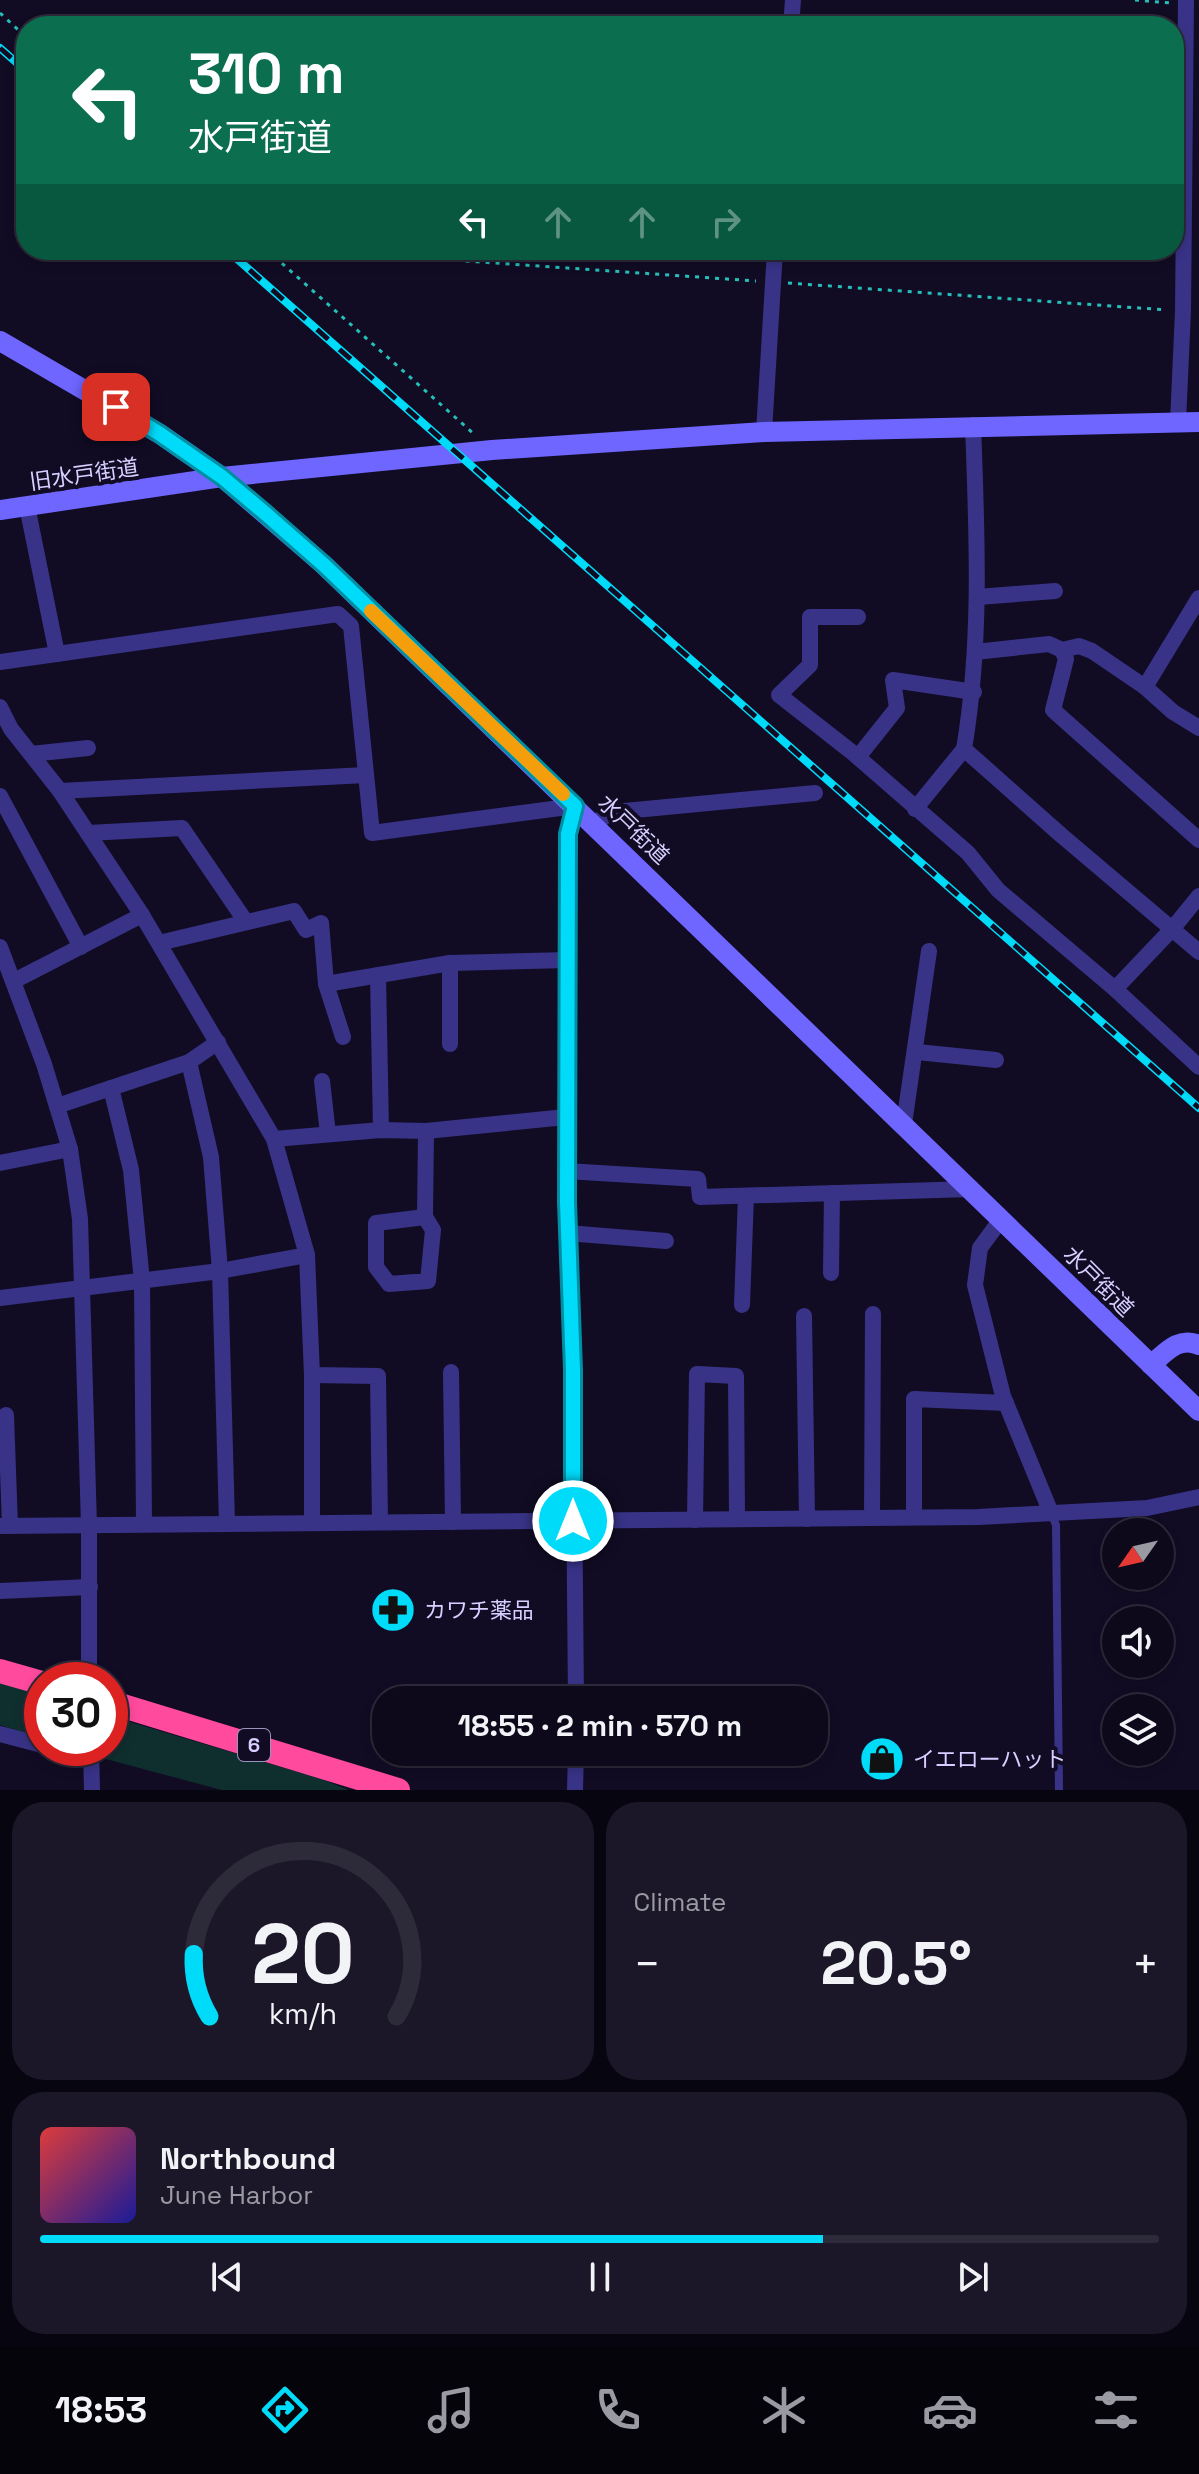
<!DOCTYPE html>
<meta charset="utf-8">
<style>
:root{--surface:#0d091b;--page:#1b1728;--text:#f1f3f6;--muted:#9a9aa3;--line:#2d2a3a;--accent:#00dbfa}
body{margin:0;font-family:"Space Grotesk","Noto Sans JP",sans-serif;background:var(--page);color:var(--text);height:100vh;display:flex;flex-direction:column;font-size:30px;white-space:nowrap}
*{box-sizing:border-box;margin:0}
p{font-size:26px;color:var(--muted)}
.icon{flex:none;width:44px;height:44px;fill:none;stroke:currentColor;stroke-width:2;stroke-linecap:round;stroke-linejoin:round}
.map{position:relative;height:1790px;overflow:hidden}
.drawer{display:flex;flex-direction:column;gap:12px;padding:12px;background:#07050f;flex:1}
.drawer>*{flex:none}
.top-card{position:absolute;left:16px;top:16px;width:1168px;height:244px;border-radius:32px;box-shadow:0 4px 12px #0003,0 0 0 2px var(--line);background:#0b6e4f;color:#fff;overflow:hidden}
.needle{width:52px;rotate:236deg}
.controls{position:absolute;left:1102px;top:1518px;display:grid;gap:16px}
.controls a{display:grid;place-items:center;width:72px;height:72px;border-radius:50%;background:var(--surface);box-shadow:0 4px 12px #0003,0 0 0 2px var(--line);font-size:40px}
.speed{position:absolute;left:24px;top:1662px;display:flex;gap:16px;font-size:40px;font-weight:700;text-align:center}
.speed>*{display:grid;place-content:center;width:104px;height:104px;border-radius:50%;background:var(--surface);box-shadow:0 4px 12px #0003,0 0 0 2px var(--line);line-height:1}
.speed .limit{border:12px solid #d22;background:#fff;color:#111}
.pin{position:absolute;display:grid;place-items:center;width:68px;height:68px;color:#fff;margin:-34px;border-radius:16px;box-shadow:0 4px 12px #0006}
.me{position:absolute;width:88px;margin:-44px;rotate:0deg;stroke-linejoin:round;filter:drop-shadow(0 0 6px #0008)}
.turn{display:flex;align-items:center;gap:28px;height:168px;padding:0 40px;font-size:36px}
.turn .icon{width:104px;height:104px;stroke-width:2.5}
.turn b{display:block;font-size:56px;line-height:68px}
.lanes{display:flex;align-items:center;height:76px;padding:0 40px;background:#0003;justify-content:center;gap:40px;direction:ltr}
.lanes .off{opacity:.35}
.big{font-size:60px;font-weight:800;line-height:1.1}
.drawer .tile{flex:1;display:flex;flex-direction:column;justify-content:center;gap:12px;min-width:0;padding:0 28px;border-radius:32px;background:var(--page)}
.drawer .dial{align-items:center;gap:0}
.dial svg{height:208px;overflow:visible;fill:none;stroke:var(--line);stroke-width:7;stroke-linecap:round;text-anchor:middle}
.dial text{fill:var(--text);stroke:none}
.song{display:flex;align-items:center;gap:24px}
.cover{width:96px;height:96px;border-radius:12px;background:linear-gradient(135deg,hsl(0 70% 55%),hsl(240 70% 35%))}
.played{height:8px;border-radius:4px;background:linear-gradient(90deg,var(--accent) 70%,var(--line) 70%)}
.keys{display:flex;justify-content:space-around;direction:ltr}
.heat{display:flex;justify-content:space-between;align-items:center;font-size:44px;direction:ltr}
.drawer .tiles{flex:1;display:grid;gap:12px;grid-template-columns:1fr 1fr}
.tile:last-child{grid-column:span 2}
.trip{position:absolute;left:372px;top:1686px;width:456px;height:80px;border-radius:32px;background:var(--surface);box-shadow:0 4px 12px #0003,0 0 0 2px var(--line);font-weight:800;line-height:80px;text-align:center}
.dock{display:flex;height:128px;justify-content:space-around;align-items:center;background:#05040b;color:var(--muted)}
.dock .icon{width:56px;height:56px}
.dock .on{color:var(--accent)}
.dock b{font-size:36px;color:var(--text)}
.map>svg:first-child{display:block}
.green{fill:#0f2f2e}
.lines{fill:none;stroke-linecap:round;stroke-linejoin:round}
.path{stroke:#24bfb9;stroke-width:3;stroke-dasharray:4 6;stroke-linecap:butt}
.lane{stroke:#383387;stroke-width:8}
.street{stroke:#383387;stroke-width:16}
.secondary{stroke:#6e66ff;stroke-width:20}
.highway{stroke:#ff4a9d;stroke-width:24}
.rail-casing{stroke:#00dbfa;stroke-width:8}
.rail{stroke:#110c24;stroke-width:5;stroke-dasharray:15;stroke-linecap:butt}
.route-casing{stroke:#008ea2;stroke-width:20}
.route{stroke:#00dbfa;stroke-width:14}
.slow{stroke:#f59e0b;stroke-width:14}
.labels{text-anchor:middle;stroke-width:8;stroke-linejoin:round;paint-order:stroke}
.shield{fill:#110c24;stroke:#9b94bd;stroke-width:2}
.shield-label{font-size:20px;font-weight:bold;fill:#d6cfff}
.street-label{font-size:22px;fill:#d6cfff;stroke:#110c24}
.poi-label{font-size:22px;fill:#d6cfff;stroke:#110c24;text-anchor:start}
</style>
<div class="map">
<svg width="1199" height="1790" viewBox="0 0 1199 1790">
<rect width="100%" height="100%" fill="#110c24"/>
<!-- green -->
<g class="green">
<path d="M0,1682L42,1694V1738L0,1725Z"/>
<path d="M110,1716L321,1779L349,1790H222L102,1758L100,1748H110Z"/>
</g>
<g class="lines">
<!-- path -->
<g class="path">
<path d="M1135,0L1171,3"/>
<path d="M0,13L26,37"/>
<path d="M267,250L474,434"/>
<path d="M306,250L756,281"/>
<path d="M788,283L1167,310"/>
</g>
<!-- lane -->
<path class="lane" d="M1051,1513L1056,1525L1059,1790"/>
<!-- street -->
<g class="street">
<path d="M791,26L793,0"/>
<path d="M1178,422L1183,311L1186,0"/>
<path d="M973,425C977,534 982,642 964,749L1061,835L1199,952"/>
<path d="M764,432L775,250"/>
<path d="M27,506L57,654"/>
<path d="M978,597L1055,591"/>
<path d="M858,617H810V665L779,695L853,753L968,853L998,890L1115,989L1199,1067"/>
<path d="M1062,650L1079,646L1092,651L1145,687L1173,712L1199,728"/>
<path d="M975,652L1049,644L1062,650L1066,659L1053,710L1199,840"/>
<path d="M0,662L338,614L351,626L372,833L575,806L568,834L567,1233L573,1370L576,1700"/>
<path d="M1145,687L1199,598"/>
<path d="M0,707L11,729L60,791L142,915L274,1139L307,1255L312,1375V1523"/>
<path d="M31,754L88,748"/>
<path d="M858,757L897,708L893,680L974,692"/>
<path d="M60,791L366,775"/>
<path d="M0,796L81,947"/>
<path d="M915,809L964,749"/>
<path d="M593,823L614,812L815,793"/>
<path d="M88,833L182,828L246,922"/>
<path d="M159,943L294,911L306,930L321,923L326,984L343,1037"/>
<path d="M0,947L44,1064L70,1149L80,1219L89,1526V1680"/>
<path d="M450,963V1044"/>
<path d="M378,975L381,1130"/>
<path d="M14,981L142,915"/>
<path d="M326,984L450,963L568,960"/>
<path d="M1115,989L1173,928L1199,896"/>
<path d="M917,1052L996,1060"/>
<path d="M189,1062L211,1157L220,1271L227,1523"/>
<path d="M322,1081L328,1134"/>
<path d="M111,1088L131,1170L142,1281L144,1523"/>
<path d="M57,1106L189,1062L218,1042"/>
<path d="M904,1124L929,951"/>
<path d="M274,1139L381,1130L426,1131L566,1117"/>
<path d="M0,1163L70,1149"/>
<path d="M566,1171L698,1179L700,1197L971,1189"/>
<path d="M425,1217L433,1230L428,1281L389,1284L376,1267V1223L425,1217L426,1131"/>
<path d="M1002,1218L980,1248L975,1285L1003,1396L1051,1513"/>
<path d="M567,1233L666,1241"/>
<path d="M831,1273L832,1193"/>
<path d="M0,1298L220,1271L307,1255"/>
<path d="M742,1305L746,1196"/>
<path d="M804,1316L807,1519"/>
<path d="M451,1372L453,1522"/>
<path d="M312,1375L378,1376L380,1522"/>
<path d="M6,1415L10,1526"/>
<path d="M872,1517L873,1314"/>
<path d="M914,1517V1399L1006,1403"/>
<path d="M695,1520L697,1374L736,1376L737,1519"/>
<path d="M0,1526L978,1517L1147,1508L1199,1497"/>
<path d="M0,1591L90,1587"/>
<path d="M0,1734L42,1745"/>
<path d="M53,1748L91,1753"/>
<path d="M91,1748L92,1790"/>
<path d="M575,1790L576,1752"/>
</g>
<!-- secondary -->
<g class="secondary">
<path d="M0,341L160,434L222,477L324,565L1199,1411"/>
<path d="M0,510L222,477L492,450L764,432L1199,422"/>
<path d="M1151,1365C1166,1352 1178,1336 1199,1345"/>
</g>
<!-- highway -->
<g class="highway">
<path d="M0,1671L42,1683"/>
<path d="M110,1702L398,1790"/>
</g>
<!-- rail casing -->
<g class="rail-casing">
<g id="rail">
<path d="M0,48L26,71"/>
<path d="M227,250L1199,1108"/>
</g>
</g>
<!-- rail -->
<use href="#rail" class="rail"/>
</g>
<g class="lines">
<!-- route casing -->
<g class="route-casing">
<path id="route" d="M116,407L160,434L222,477L266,514L324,565L575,806L568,834L567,1202L573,1370V1521"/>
</g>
<!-- route -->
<use href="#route" class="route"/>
<!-- slow -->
<path class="slow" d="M371,611L563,794"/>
</g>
<!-- icons -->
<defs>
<g id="pharmacy-disc" transform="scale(2.3)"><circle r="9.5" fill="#00dbfa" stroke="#110c24"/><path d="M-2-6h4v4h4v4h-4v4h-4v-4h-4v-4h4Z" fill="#111"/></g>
<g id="shop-disc" transform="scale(2.3)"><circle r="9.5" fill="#00dbfa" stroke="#110c24"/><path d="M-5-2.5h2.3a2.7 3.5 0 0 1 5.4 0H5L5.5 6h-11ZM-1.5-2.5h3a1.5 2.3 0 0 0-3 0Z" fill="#111"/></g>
</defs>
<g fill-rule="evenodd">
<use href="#pharmacy-disc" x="393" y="1610"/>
<use href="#shop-disc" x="882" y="1759"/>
</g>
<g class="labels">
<!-- shield labels -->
<rect class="shield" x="238" y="1729" width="32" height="32" rx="6"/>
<g class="shield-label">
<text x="254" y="1752">6</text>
</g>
<!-- street labels -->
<g class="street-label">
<text transform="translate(84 474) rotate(-8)" y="8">旧水戸街道</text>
<text transform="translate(634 829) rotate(44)" y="8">水戸街道</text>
<text transform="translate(1099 1281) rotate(45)" y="8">水戸街道</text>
</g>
<!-- poi labels -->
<g class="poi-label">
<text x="424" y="1618">カワチ薬品</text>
<text x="913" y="1767">イエローハット</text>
</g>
</g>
</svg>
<div class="controls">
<a><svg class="needle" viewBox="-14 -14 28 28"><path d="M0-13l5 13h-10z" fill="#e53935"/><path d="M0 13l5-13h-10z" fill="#9a9aa3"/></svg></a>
<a><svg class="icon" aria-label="sound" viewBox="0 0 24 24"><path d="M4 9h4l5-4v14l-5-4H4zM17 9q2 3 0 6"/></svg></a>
<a><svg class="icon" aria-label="layers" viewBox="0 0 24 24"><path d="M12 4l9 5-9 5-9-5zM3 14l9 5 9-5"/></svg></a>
</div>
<div class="speed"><div class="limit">30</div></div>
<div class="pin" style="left:116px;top:407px;background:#d93025"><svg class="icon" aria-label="arrive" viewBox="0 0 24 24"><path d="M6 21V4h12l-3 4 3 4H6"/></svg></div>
<svg class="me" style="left:573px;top:1521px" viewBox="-20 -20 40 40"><circle r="17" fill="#00dbfa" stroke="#fff" stroke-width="3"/><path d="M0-11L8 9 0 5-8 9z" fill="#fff"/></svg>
<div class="trip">18:55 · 2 min · 570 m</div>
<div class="top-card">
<div class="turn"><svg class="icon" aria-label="left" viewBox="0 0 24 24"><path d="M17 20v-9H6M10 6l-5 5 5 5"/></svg><div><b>310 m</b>水戸街道</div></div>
<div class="lanes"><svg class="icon" aria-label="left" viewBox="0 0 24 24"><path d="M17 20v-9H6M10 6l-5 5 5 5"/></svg><svg class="icon off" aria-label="ahead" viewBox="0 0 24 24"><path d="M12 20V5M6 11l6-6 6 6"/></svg><svg class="icon off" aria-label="ahead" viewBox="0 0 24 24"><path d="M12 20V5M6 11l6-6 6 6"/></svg><svg class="icon off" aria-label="right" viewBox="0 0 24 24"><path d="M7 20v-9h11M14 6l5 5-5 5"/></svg></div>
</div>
</div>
<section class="drawer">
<div class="tiles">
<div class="tile dial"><svg viewBox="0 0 100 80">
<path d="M14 69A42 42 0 1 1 86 69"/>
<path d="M14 69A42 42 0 0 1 8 45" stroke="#00dbfa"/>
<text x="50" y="56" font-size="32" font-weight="700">20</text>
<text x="50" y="72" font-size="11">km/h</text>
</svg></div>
<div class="tile"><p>Climate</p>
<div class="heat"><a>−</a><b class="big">20.5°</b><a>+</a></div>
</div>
<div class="tile">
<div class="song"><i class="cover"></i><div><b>Northbound</b><p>June Harbor</p></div></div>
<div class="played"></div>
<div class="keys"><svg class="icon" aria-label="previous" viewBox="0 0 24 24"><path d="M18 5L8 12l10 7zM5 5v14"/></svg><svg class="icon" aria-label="pause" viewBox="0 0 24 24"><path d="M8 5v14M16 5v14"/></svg><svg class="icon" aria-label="next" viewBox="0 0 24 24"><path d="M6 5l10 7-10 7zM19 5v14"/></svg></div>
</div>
</div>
</section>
<nav class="dock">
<b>18:53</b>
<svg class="icon on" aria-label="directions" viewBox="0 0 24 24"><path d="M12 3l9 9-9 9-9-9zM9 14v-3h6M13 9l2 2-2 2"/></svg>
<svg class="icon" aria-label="music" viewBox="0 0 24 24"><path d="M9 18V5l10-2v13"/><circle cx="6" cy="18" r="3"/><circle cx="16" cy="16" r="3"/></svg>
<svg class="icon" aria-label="phone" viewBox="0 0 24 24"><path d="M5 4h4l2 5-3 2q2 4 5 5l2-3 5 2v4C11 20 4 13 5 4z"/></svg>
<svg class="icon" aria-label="climate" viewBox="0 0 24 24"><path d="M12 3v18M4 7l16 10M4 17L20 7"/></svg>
<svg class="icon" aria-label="car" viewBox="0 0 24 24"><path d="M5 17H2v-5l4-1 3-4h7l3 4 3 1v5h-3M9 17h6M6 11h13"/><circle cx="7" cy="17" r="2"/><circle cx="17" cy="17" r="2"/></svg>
<svg class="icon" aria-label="filters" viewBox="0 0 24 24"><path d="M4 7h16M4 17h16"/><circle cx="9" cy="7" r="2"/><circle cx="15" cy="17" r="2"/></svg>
</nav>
